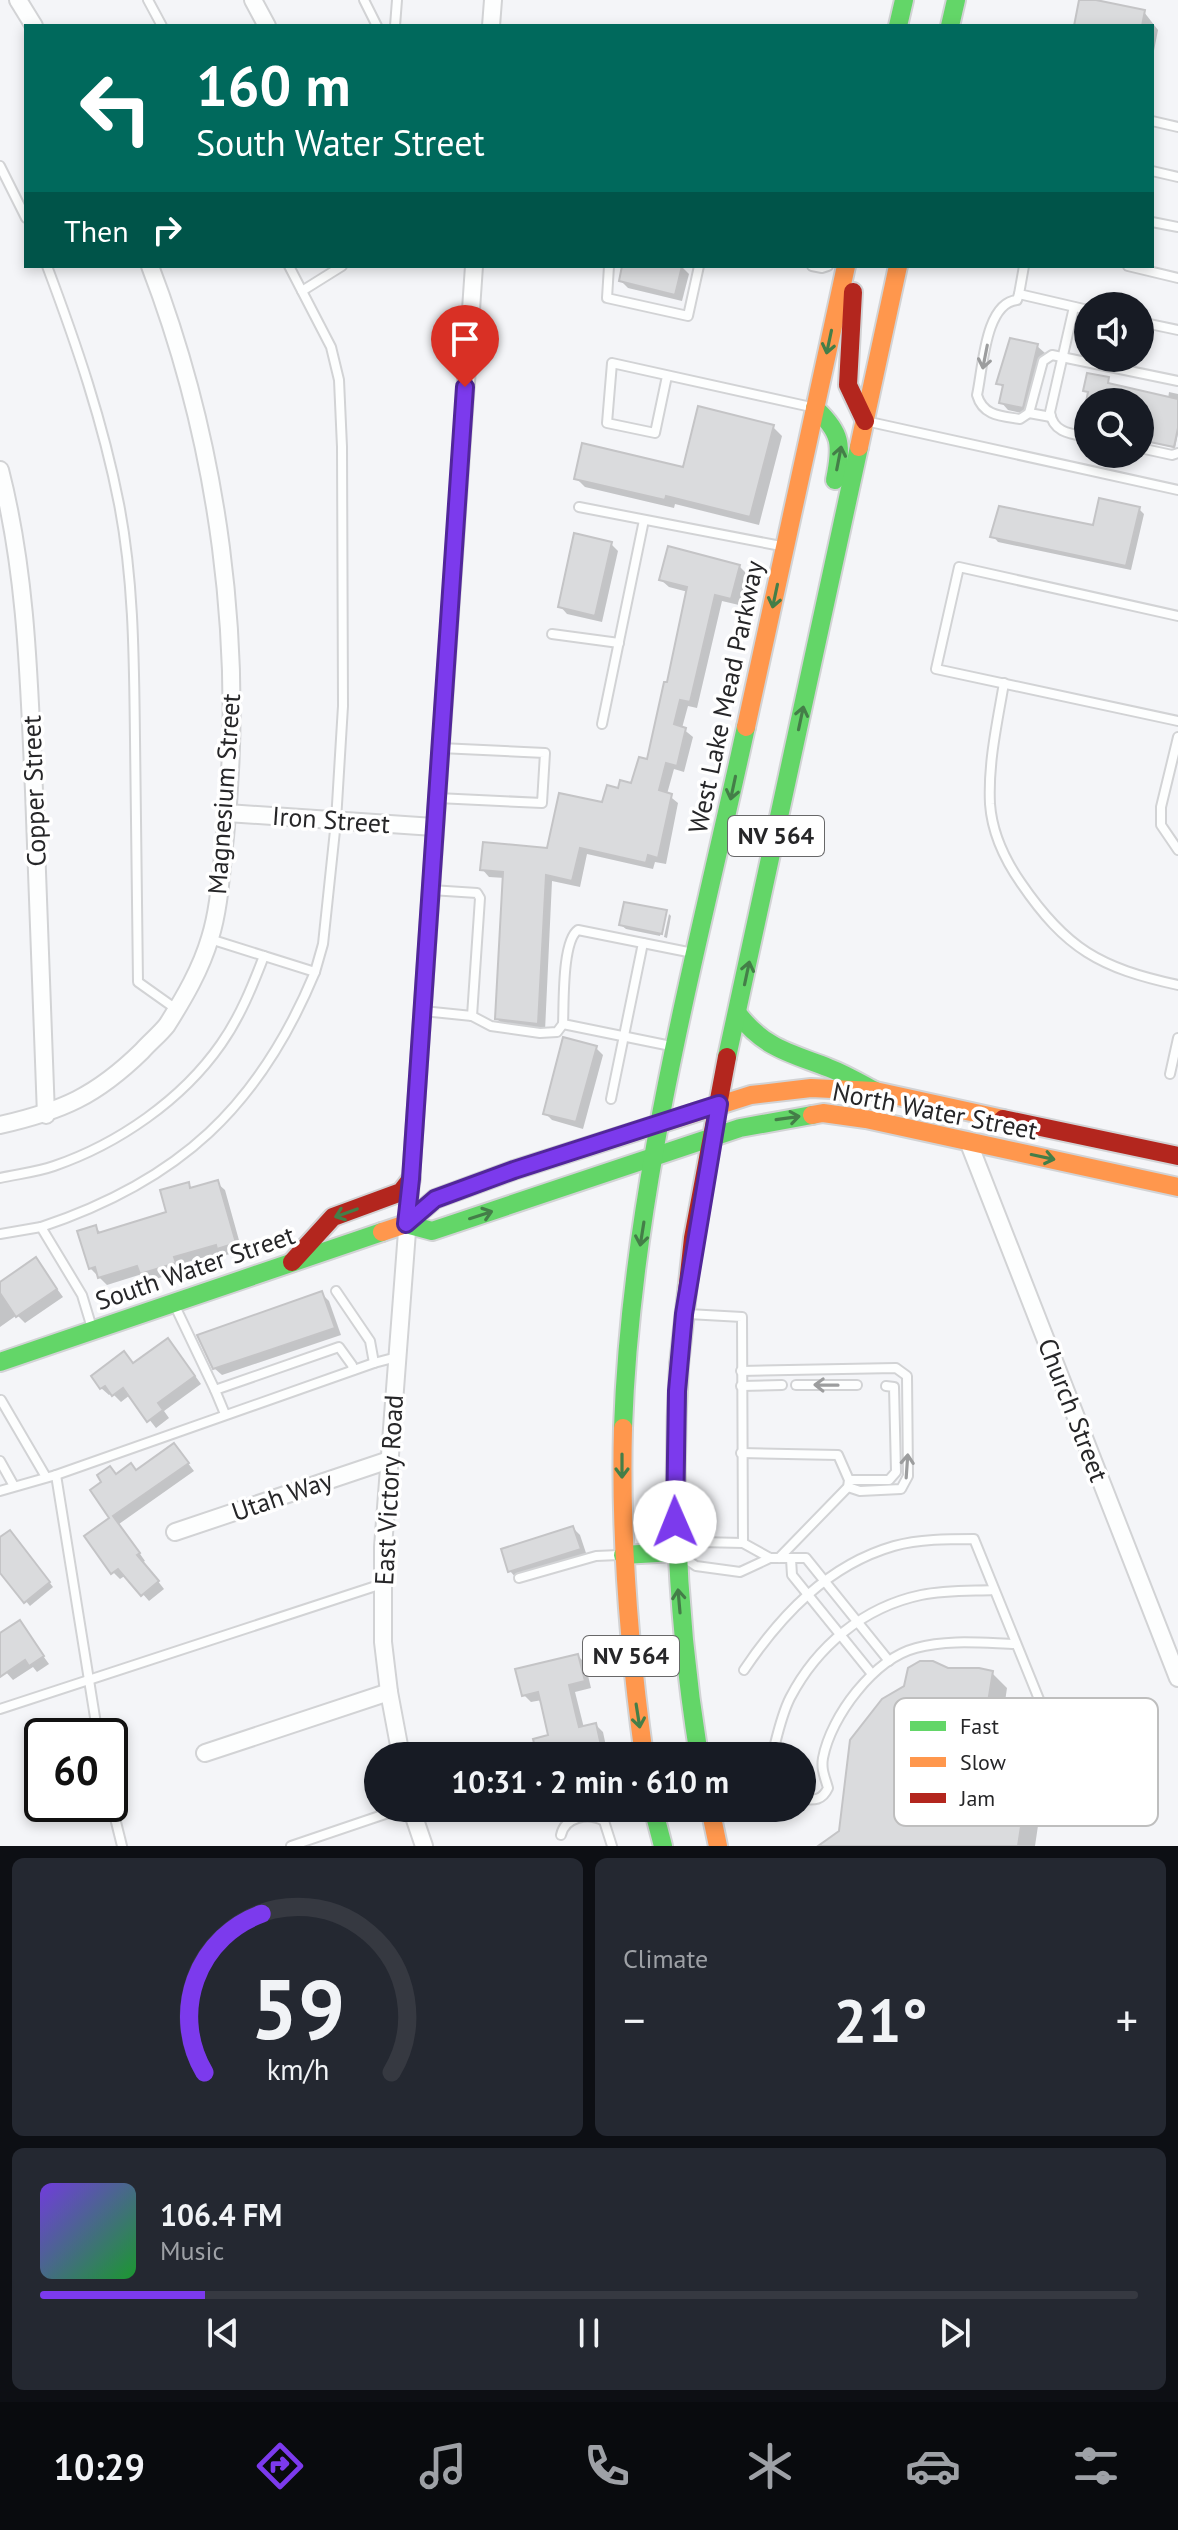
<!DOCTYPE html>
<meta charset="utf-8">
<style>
:root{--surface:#171b24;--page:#242831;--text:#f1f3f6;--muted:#9ea1a6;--line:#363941;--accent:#7c3aed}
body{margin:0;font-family:"PT Sans",sans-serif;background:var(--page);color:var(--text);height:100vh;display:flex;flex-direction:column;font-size:30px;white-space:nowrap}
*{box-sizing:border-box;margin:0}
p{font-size:26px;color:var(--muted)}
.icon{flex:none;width:44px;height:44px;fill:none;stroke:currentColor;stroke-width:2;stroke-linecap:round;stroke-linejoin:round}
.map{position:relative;height:1846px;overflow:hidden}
.details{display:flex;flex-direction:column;gap:12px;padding:12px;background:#0d0f14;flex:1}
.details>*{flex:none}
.guide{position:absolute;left:24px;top:24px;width:1130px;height:244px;border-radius:0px;box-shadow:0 4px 12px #0003;background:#00695c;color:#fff;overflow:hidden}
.buttons{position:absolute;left:1074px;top:292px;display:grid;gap:16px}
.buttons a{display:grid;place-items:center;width:80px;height:80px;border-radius:50%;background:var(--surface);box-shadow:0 4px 12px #0003;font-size:40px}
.speed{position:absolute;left:24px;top:1718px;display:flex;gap:16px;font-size:40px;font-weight:700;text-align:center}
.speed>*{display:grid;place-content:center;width:104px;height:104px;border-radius:50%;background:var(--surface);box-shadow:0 4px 12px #0003;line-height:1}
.speed .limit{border:4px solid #111;border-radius:12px;background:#fff;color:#111}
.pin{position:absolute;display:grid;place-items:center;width:68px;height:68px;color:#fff;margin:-82px -34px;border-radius:50% 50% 50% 0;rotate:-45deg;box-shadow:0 0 8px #0007}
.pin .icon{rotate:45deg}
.me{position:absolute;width:88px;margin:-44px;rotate:359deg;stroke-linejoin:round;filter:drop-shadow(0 0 6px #0008)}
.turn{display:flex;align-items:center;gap:28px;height:168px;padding:0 40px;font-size:36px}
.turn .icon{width:104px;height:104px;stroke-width:2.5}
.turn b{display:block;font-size:56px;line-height:68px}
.then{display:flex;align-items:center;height:76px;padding:0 40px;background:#0003;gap:16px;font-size:30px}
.big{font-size:60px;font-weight:700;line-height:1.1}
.details .widget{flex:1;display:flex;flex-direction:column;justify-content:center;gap:12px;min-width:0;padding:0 28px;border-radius:12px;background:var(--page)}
.details .dial{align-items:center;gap:0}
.dial svg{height:208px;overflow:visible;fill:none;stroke:var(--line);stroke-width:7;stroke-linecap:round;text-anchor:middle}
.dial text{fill:var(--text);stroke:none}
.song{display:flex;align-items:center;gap:24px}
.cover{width:96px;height:96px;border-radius:12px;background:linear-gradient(135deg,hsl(260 70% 55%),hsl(130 70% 35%))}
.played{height:8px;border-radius:4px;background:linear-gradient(90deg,var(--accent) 15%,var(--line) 15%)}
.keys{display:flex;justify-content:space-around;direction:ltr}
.heat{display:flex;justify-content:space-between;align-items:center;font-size:44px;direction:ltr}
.details .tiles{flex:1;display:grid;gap:12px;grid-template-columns:1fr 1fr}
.widget:last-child{grid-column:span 2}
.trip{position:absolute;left:364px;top:1742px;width:452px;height:80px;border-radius:40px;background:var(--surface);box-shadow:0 4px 12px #0003;font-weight:700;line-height:80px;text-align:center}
.tabs{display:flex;height:128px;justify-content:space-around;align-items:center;background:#090b0e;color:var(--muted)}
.tabs .icon{width:56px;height:56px}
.tabs .active{color:var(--accent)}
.tabs b{font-size:36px;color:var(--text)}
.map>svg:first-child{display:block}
.shadow{fill:#0003}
.building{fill:#dadbdd;stroke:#c4c4c6;stroke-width:2}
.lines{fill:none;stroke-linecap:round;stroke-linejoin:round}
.lane-casing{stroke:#d2d3d5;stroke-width:12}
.street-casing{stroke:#d2d3d5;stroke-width:20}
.fast-casing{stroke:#d2d3d5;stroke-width:22}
.slow-casing{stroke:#d2d3d5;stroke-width:22}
.jam-casing{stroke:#d2d3d5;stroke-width:22}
.lane{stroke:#fdfefe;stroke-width:8}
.street{stroke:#fdfefe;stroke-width:16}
.fast{stroke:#63d668;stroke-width:18}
.slow{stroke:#ff974d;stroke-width:18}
.jam{stroke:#b3261e;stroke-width:18}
.oneway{stroke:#447e48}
.oneway2{stroke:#9c9d9e}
.route-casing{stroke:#51269a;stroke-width:20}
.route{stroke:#7c3aed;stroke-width:14}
.labels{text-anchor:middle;stroke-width:7;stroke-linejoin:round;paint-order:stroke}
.shield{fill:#fff;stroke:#676768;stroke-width:2}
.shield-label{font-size:24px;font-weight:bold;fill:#262628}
.street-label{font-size:26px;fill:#262628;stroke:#fff}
.key{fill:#fff;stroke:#bebebe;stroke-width:2}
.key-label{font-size:22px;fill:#262628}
</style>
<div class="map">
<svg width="1178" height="1846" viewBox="0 0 1178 1846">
<rect width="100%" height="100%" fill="#f4f5f8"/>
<!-- shadow -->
<g class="shadow">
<path d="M1081,0L1144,12L1158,30L1152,61V26H1076Z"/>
<path d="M624,266H681L689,274L682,301L628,288L621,281Z"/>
<path d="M1037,346L1045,353L1030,415L1008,410L1001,402L1004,389L999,383Z"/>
<path d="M1108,379L1109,386L1168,399L1169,392L1178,394V434L1175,448L1140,440V402H1088V429L1082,426L1090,393L1086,390Z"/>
<path d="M773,427L782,436L759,525L675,504L674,508L585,487L576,478L684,469Z"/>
<path d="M1139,509L1144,514L1131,570L998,542L993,536L1095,527Z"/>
<path d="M611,544L618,551L602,622L567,614L560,606Z"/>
<path d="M739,566L747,574L739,605L722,601L697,708L688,706L682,728L693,737L684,772L674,769L667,794L678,803L666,864L655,862L653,869L587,854L580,887L552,881L545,1031L505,1026L497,1019L505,878L489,877L482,869L548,850L619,790L633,786L648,762L668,685L688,592L669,587L661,580Z"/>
<path d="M666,912L660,936L626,929L621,925Z"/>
<path d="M669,914L671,916L667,938L664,937Z"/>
<path d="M596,1048L603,1055L583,1129L552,1120L545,1113Z"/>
<path d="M217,1183L225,1190L242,1251L226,1255L223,1252L180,1264L182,1271L149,1281L142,1274L107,1285L90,1268L95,1227L102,1234L169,1214L188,1184L193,1189Z"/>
<path d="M36,1260L63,1297L25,1323L17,1315L0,1327V1284Z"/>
<path d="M322,1294L329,1301L341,1335L222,1375L214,1368Z"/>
<path d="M175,1348L201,1384L164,1411L169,1418L156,1428L130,1395L121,1402L112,1393L109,1395L101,1388L134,1365Z"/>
<path d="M174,1445L194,1471L119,1524L145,1561L143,1562L164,1589L149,1601L126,1575L120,1579L113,1572L112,1518L117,1476L137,1472Z"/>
<path d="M573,1528L580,1535L587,1556L517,1579L510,1571Z"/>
<path d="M14,1537L53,1587L30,1606L0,1570V1539Z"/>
<path d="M19,1623L49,1664L37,1672L33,1667L13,1680L5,1671L0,1675V1636Z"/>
<path d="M578,1656L585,1663L591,1688L575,1692L584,1728L596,1725L603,1732L608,1756H539L551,1737L542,1700L531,1702L524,1695Z"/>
<path d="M948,1670L992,1673L1007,1688L1001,1729L980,1726L974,1759L992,1761L1032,1750L1047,1765L1035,1846H821L841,1832Z"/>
<path d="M565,1808H603L574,1818Z"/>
</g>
<!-- building -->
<g class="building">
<path d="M1079,0H1096L1145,10L1142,26H1074Z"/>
<path d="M622,266H682L675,295L619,281Z"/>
<path d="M1010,338L1038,344L1023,408L999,403L1003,385L996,384Z"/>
<path d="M1087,373L1109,377L1108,383L1178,399V428L1174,447L1140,440V402H1086L1088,392L1083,391Z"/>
<path d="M698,406L774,425L750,517L666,496L665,500L574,479L582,443L683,467Z"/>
<path d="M1099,498L1140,507L1126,566L990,537L999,506L1093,525Z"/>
<path d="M574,533L612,542L595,616L558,607Z"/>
<path d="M668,546L740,565L731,599L715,595L690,702L680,700L674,724L686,728L677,766L666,763L659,790L672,794L658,858L648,855L646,863L580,848L572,881L546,875L538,1024L495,1019L503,872L480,870L483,842L547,848L559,793L602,802L607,785L618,788L620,780L631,783L639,757L647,759L664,682H667L687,587L659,580Z"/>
<path d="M624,902L667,910L662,934L619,925Z"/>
<path d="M563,1037L597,1046L576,1122L543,1114Z"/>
<path d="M218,1180L236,1243L217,1249L216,1245L174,1257L176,1263L140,1274L137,1266L98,1278L95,1267L89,1269L77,1231L96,1225L98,1233L166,1212L160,1190L189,1182L190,1188Z"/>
<path d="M36,1257L57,1289L16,1317L0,1293V1282Z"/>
<path d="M322,1291L335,1328L213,1369L197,1335Z"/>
<path d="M168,1338L195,1376L158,1403L163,1410L147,1422L123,1388L112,1396L105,1386L100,1389L91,1376L124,1351L133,1363Z"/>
<path d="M174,1443L189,1463L113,1516L140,1553L137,1555L159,1581L141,1596L118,1569L111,1574L84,1536L109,1518L90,1490L101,1482L97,1475L110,1466L116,1474L131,1463L136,1470Z"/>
<path d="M573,1526L581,1549L508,1572L501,1549Z"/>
<path d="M10,1530L50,1582L24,1603L0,1573V1537Z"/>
<path d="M20,1620L44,1656L29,1666L25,1660L0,1677V1633Z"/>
<path d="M578,1654L585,1681L569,1685L576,1715L579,1727L596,1723L602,1750L578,1756H537L533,1739L548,1735L541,1704L538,1692L522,1696L515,1669Z"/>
<path d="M920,1661H933L948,1668H979L993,1671L986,1715L965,1712L958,1755L990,1759L992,1742L1033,1748L1018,1846H818L839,1831L850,1740L882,1699L904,1686L908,1668Z"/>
</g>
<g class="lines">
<!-- lane casing -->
<g class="lane-casing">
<g id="lane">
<path d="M148,0L162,26"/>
<path d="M364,0L377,26"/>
<path d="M395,26L397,0"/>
<path d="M1152,121L1178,127"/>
<path d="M0,166L26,218"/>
<path d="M1152,171L1178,177"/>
<path d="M1152,222L1178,227"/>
<path d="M47,266C76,343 103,422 119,504C134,581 134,661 135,739C136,820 137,901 138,982L176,1009"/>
<path d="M289,266L331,347L339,380L342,447L343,706L336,821L323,944L315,972"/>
<path d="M609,266L607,298L688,316L699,266"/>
<path d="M812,266L822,268L828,266"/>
<path d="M1024,266L1019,294L1088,310"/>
<path d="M1128,266L1178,278"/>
<path d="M302,291L342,266"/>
<path d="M1019,294L1017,300C985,303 983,368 977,395C983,416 1001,416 1020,419L1029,413L1043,361L1052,355L1178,381"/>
<path d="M1074,307L1050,412C1053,433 1071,434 1088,437"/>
<path d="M1140,322L1178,330"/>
<path d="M667,376L655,433L607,423L612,363L811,407"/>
<path d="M1029,413L1051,417"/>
<path d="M870,422L1178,490"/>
<path d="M1140,448L1172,455L1178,453"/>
<path d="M579,507L781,546"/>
<path d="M1178,616L959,567L936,669L1178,721"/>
<path d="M552,634L619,643"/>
<path d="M1004,683C997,724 988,763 990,804C992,832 1005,860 1021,883C1066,949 1100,968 1178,985"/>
<path d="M602,724L644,520"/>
<path d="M1178,737L1161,807V825L1178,850"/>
<path d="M437,798L542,803L545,753L440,748"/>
<path d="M431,890L477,893L480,898L472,1016"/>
<path d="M423,1011L472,1016L491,1026L540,1033L557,1032L563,1024"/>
<path d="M671,1046L563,1024C564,1003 562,941 578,930L693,953"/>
<path d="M1170,1074L1178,1038"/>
<path d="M611,1099L643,943"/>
<path d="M0,1178C18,1174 37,1172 54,1166C118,1144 182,1100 221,1044C240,1017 252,987 264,956"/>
<path d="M41,1227C179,1181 259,1107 315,972L210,939"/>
<path d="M0,1234L41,1227L82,1295L92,1328"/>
<path d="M336,1291L370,1341L374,1363"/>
<path d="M174,1304L215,1390"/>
<path d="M688,1314L742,1317L743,1543"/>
<path d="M741,1371L896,1368L907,1376L908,1476L901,1489L860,1491L848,1487"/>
<path d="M796,1385H857"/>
<path d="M741,1386L782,1385"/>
<path d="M1,1400L46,1477"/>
<path d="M225,1414L215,1390L339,1347L352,1365L353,1370"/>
<path d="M741,1453L838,1455L849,1480L848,1487L779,1558"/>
<path d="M0,1461L14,1486"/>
<path d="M56,1475L98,1736"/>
<path d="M849,1480H889L896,1472L894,1387L886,1386"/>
<path d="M0,1491L56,1475L374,1363L397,1357"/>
<path d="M679,1550L699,1542L743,1543L770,1558H806L889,1661"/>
<path d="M681,1556L696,1566L740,1572L770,1558"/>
<path d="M791,1559L792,1575L872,1674"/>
<path d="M519,1578L596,1556L619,1555"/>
<path d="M744,1670C781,1615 828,1565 894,1546C919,1539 948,1539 974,1539L1047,1719"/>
<path d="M0,1709L382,1584"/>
<path d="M772,1756C777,1737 781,1716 790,1698C817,1646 864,1607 921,1595C945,1590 970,1591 994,1590"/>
<path d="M110,1798L122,1846"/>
<path d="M802,1799C814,1800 822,1801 828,1788C825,1777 821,1770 823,1758C831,1716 874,1659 916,1648C948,1639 983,1643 1016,1644"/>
<path d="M561,1835C565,1817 588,1812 604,1821L612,1846"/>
<path d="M291,1846L403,1808"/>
</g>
</g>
<!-- street casing -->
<g class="street-casing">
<g id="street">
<path d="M18,0L34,26"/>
<path d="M253,0L267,26"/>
<path d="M491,26L493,0"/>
<path d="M0,470C27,575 29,683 34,791C38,899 42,1007 46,1115"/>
<path d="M227,813L434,827"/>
<path d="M0,1125C62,1111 96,1096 142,1051C150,1042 160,1034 167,1025C184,998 201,969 210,938C220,906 221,870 225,837C245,645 219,446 150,266"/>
<path d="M968,1141L1178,1678"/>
<path d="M175,1532L389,1460"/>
<path d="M205,1753L389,1692"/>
<path d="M401,1756L389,1692L383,1642V1547L411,1179L474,266"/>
<path d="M411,1808L424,1846"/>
</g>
</g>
<!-- fast casing -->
<g class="fast-casing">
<g id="fast">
<path d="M898,26L904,0"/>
<path d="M950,26L956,0"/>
<path d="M815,408C842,433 842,445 835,480"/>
<path d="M738,1014C765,1049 791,1053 829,1068C845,1074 860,1083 875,1091"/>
<path d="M727,1057L859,447"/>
<path d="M406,1224L432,1231L740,1128L812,1115"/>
<path d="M0,1362L382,1232"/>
<path d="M679,1365C671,1497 678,1626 699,1756"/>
<path d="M623,1428C631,1190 696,958 746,727"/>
<path d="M623,1555L675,1552"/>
<path d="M653,1808L663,1846"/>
</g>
</g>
<!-- slow casing -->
<g class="slow-casing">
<g id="slow">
<path d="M859,447L898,266"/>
<path d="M746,727L846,266"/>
<path d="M812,1115L823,1113L866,1119L1178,1187"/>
<path d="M382,1232L406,1224L435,1199L514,1170L751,1095L811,1088L875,1091L1003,1119"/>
<path d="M623,1428C620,1538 629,1647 644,1756"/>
<path d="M710,1808L718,1846"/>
</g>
</g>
<!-- jam casing -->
<g class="jam-casing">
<g id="jam">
<path d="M853,292L848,385L865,421"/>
<path d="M1003,1119L1178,1156"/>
<path d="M292,1262L333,1217L401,1192L411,1179"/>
<path d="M679,1365L693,1238L727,1057"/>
</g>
</g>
<!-- lane -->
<use href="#lane" class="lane"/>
<!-- street -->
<use href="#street" class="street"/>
<!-- fast -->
<use href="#fast" class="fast"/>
<!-- slow -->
<use href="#slow" class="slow"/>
<!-- jam -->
<use href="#jam" class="jam"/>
</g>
<!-- one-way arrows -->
<defs><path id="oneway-shaft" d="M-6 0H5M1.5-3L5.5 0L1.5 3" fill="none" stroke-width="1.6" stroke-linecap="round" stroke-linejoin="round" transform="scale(2)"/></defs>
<g class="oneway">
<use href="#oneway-shaft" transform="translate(829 342) rotate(102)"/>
<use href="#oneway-shaft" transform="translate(839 458) rotate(-79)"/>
<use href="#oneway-shaft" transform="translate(775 596) rotate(102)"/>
<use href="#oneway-shaft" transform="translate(801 718) rotate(-78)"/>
<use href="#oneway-shaft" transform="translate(733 788) rotate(102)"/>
<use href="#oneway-shaft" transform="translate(747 973) rotate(-78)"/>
<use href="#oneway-shaft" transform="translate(788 1118) rotate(-8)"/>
<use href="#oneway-shaft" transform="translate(1043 1157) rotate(12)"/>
<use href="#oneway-shaft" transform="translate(346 1213) rotate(160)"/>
<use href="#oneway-shaft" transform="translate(481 1215) rotate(-18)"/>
<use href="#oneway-shaft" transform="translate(642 1234) rotate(99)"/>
<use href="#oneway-shaft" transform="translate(622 1466) rotate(90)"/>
<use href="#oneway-shaft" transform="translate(679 1601) rotate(-95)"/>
<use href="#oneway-shaft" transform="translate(638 1716) rotate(81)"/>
</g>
<g class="oneway2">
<use href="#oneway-shaft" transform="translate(985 357) rotate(101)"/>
<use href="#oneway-shaft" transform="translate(826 1385) rotate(-179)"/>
<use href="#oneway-shaft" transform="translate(907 1466) rotate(-86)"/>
</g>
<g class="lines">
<!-- route casing -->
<g class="route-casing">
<path id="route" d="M465,387L411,1179L406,1224L435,1199L514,1170L719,1104L684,1314L677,1391L675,1522"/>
</g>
<!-- route -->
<use href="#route" class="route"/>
</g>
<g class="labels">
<!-- shield labels -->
<g class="shield">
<rect x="728" y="816" width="96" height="40" rx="6"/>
<rect x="583" y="1636" width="96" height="40" rx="6"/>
</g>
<g class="shield-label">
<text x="776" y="844">NV 564</text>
<text x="631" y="1664">NV 564</text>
</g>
<!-- street labels -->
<g class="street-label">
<text transform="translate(726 697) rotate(-78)" y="9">West Lake Mead Parkway</text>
<text transform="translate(34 791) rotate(-92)" y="9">Copper Street</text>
<text transform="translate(224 794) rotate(-86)" y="9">Magnesium Street</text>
<text transform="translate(331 820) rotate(4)" y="9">Iron Street</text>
<text transform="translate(935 1111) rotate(11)" y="9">North Water Street</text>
<text transform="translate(195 1268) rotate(-19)" y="9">South Water Street</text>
<text transform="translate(1073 1410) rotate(69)" y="9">Church Street</text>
<text transform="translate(389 1490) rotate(-87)" y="9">East Victory Road</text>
<text transform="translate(282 1496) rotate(-19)" y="9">Utah Way</text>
</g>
</g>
<!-- legend -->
<rect x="894" y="1698" width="264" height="128" rx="12" class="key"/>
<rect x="910" y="1721" width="36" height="10" fill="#63d668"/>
<rect x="910" y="1757" width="36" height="10" fill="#ff974d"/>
<rect x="910" y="1793" width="36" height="10" fill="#b3261e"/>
<g class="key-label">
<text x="960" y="1734">Fast</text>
<text x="960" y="1770">Slow</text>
<text x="960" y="1806">Jam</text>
</g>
</svg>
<div class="buttons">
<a><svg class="icon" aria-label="sound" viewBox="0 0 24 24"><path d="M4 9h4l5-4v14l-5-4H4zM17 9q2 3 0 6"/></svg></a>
<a><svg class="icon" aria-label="search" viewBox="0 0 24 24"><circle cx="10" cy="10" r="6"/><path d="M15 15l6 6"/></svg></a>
</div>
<div class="speed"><div class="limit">60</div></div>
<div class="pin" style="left:465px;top:387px;background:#d93025"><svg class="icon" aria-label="arrive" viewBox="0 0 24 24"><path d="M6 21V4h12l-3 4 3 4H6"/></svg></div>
<svg class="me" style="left:675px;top:1522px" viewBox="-20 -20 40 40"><circle r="19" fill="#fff"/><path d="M0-13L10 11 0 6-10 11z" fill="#7c3aed"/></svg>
<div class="trip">10:31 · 2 min · 610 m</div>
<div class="guide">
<div class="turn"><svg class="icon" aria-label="left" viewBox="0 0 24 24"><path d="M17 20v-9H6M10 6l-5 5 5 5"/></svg><div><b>160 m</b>South Water Street</div></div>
<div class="then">Then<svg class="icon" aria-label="right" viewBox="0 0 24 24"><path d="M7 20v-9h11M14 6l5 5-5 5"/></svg></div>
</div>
</div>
<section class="details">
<div class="tiles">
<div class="widget dial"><svg viewBox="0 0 100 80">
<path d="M14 69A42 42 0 1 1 86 69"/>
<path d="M14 69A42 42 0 0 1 36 8" stroke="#7c3aed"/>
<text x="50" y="56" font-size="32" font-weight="700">59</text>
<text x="50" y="72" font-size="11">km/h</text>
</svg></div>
<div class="widget"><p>Climate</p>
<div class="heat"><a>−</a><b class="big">21°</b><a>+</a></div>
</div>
<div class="widget">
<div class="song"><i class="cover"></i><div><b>106.4 FM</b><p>Music</p></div></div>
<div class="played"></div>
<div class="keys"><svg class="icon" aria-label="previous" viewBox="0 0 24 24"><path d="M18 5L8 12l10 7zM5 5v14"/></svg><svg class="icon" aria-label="pause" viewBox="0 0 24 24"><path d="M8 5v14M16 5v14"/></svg><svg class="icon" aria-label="next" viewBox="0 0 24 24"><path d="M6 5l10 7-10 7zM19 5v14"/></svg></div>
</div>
</div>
</section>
<nav class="tabs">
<b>10:29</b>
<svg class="icon active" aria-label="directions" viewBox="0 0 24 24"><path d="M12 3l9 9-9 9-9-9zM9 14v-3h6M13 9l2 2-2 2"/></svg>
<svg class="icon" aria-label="music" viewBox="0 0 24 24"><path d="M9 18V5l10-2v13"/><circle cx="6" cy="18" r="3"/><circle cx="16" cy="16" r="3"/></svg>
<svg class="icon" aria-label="phone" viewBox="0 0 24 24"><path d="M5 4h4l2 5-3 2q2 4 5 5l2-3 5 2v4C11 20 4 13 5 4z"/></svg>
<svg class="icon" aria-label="climate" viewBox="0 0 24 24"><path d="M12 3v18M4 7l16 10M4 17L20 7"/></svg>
<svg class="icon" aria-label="car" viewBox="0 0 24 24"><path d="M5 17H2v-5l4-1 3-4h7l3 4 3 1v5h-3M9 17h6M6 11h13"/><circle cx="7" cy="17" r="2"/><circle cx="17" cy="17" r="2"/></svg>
<svg class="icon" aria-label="filters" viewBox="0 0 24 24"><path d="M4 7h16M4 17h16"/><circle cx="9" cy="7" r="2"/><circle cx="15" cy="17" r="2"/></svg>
</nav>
